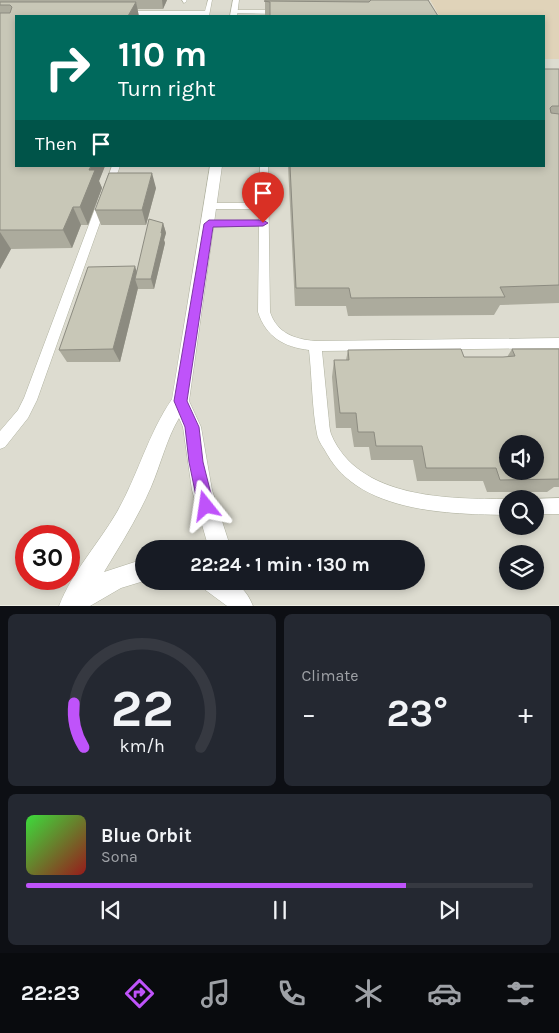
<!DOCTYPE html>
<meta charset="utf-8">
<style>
:root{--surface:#171b24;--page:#242831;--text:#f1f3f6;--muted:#9ea1a6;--line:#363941;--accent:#bf53fa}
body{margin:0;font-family:Karla,sans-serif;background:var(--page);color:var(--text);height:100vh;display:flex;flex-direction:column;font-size:19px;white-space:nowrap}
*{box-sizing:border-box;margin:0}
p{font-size:16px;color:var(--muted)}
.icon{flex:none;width:28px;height:28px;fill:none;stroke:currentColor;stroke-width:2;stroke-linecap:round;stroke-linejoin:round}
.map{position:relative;height:606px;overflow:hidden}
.sheet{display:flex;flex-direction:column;gap:8px;padding:8px;background:#0d0f14;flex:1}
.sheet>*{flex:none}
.banner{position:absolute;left:15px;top:15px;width:530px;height:152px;border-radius:0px;box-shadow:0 2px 8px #0003;background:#00695c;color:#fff;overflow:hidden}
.tools{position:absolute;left:499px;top:435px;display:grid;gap:10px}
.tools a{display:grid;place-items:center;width:45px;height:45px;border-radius:50%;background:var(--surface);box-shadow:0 2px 8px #0003;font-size:25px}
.speed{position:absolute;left:15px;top:525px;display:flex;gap:10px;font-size:25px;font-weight:700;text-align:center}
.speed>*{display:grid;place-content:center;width:65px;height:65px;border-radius:50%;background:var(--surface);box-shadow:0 2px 8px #0003;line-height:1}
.speed .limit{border:8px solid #d22;background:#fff;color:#111}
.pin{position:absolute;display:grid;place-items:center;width:42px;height:42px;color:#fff;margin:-51px -21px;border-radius:50% 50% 50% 0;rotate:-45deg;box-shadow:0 0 5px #0007}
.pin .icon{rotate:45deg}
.me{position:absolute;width:55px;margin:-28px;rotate:345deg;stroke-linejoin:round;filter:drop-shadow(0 0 4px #0008)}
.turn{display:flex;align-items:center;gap:18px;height:105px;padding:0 20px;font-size:22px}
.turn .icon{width:65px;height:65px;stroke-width:2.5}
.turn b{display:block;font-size:35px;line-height:42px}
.then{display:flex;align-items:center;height:48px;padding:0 20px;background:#0003;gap:10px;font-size:19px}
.big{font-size:38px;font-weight:700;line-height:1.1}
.sheet .card{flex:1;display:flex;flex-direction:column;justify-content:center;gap:8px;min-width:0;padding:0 18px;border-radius:8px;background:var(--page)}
.sheet .dial{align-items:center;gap:0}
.dial svg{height:130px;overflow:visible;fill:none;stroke:var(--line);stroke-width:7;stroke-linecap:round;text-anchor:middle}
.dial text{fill:var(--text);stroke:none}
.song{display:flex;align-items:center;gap:15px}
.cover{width:60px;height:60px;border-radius:8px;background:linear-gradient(135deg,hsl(120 70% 55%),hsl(0 70% 35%))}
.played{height:5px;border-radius:2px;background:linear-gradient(90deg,var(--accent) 75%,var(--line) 75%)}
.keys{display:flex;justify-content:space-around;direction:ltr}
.heat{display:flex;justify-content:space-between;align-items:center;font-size:28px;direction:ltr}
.sheet .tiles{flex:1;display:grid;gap:8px;grid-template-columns:1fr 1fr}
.card:last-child{grid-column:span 2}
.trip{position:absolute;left:135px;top:540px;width:290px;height:50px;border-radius:25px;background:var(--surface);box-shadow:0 2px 8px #0003;font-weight:700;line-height:50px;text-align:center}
.tabs{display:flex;height:80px;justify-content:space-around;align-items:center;background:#090b0e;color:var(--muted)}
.tabs .icon{width:35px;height:35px}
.tabs .active{color:var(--accent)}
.tabs b{font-size:22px;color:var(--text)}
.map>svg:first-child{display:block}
.built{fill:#dddcd0;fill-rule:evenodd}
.green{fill:#e0d3b9}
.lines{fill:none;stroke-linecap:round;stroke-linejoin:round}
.lane-casing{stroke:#b0b2a0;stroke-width:1}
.street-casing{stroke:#b0b2a0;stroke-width:1}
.lane{fill:#fff;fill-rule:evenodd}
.street{fill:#fff;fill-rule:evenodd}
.wall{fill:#acab9d}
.shaded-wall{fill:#8c8b80}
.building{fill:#c8c7b7;stroke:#8c8b80;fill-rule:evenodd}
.route{fill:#bf53fa;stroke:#7c36a2}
</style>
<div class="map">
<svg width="559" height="606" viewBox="0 0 559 606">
<rect width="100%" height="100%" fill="#edede2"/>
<!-- built -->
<path class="built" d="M0,0H430L439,16H16V166H544V59H559V605H0ZM508,444H535V471H508ZM508,499H535V526H508ZM26,536H69V579H26ZM144,549H416V581H144ZM508,554H535V581H508Z"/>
<!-- green -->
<path class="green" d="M430,0H559V59H544V16H439Z"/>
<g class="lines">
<!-- lane casing -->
<g class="lane-casing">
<g id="lane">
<path d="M182,0H186L187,1L184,3Z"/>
<path d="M208,0H212L209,16H205V15H124L121,13L124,11H205Z"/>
<path d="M235,10H278L281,12L278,14L233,13Z"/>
<path d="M112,166H120L112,188L108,191L104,188Z"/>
<path d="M260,166H268L270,312C277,333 294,339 315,341L559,338V348L322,351C324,371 326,391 328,412C329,419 329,428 331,434C358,499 449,499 508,499V515C449,514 360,513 327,454C324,448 318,441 317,434C312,410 312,376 309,350C284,347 266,337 258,312L259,226L209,227L204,224L209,221L259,220V209H211L206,206L211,203H259Z"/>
<path d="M102,200L107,203L37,400L28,418L5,447L0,449V431L18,410L24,398L97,203Z"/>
<path d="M559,498V514H535L534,499Z"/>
</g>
</g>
<!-- street casing -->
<g class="street-casing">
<g id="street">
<path d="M233,0H239L237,16H230Z"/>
<path d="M210,166H222L189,401L201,427L212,490L231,549H209L192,490L183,427L179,418C166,440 161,464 151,487C138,517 121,544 104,572L144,559V581L121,588L90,606H59C72,572 99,543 117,512C138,475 148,434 172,399Z"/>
<path d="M201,581C226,581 242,578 253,606H227L204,589Z"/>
</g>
</g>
<!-- lane -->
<use href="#lane" class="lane"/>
<!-- street -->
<use href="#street" class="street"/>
</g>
<!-- wall -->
<g class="wall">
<path d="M0,0H167L163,9H138L16,166H105L99,181L102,188L88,225H81L72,248L11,249L0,269Z"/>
<path d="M265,0H428L438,16H265Z"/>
<path d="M544,69H559V303L500,305L494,315L348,316L346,306H295L288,166H544Z"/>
<path d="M156,188L146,225H101L95,210Z"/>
<path d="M163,223L166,233L164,240L165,243L154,289H138V288L120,362H67L59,350L137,270Z"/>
<path d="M512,349H559V487H554L547,492H487L483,481H417L413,460H371L369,447H354L351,428H336L332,377L334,360H346L348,350L464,357H507Z"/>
</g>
<!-- shaded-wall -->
<g class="shaded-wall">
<path d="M162,0H167L163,9Z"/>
<path d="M136,2L139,16H128Z"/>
<path d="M91,166H105L99,181L102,188L88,225L80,207Z"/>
<path d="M152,173L156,188L146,225L142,210Z"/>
<path d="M73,207L81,225L72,248L63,230Z"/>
<path d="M163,223L166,233L164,240L165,243L154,289L151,279Z"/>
<path d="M0,232L11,249L0,269Z"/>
<path d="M135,266L139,279H135L138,288L120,362L113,349Z"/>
</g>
<!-- building -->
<g class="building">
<path d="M371,0H428L438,16H270V2L264,1L369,2Z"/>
<path d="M0,2H136L128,16H16V166H91L89,170H95L80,207H73L63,230H0V13H10L12,7L10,5H0Z"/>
<path d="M544,69H559V106H552L550,108L551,113L559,114V285L500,287L505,297L351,298L349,288H296L290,166H544Z"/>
<path d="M109,173H152L142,210H95Z"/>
<path d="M149,219L163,223L161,233H162L151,279H135Z"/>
<path d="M135,266L113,349L59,350L88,267Z"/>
<path d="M461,349L464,357H503L515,356L512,349H559V479L500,480L496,468H426L422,446H376L374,432H358L356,413H340L334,360H349L348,350ZM508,444H535V471H508Z"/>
</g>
<!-- route -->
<path class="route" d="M209,220H263L268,223L263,226L213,227L187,401L199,427L203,462L214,506L212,511L206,513L201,511L198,506L189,462L185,427L174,401L204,224Z"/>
</svg>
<div class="tools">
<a><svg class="icon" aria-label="sound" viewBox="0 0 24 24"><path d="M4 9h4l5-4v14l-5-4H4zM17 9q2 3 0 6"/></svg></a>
<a><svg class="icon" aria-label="search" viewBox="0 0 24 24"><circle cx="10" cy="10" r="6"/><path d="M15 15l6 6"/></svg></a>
<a><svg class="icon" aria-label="layers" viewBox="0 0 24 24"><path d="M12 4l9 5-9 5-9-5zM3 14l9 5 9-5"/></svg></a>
</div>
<div class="speed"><div class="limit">30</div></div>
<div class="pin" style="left:263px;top:223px;background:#d93025"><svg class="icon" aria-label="arrive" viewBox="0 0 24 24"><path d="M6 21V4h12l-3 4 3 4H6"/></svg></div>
<svg class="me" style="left:206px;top:506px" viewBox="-20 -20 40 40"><path d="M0-17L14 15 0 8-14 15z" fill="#bf53fa" stroke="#fff" stroke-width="4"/></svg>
<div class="trip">22:24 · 1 min · 130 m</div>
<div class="banner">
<div class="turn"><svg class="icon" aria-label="right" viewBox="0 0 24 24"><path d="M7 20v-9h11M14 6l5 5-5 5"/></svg><div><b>110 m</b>Turn right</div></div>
<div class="then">Then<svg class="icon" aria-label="arrive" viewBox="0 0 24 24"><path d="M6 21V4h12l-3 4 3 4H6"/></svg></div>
</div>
</div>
<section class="sheet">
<div class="tiles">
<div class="card dial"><svg viewBox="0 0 100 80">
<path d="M14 69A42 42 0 1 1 86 69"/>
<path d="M14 69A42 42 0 0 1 8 42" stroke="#bf53fa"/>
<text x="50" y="56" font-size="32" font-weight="700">22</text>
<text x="50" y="72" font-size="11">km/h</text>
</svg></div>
<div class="card"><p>Climate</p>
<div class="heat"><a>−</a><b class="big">23°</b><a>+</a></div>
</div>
<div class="card">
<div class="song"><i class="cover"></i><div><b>Blue Orbit</b><p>Sona</p></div></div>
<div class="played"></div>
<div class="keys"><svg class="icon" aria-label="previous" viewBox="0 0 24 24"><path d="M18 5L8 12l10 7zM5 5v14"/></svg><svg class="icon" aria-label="pause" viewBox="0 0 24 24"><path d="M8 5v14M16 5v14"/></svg><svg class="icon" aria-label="next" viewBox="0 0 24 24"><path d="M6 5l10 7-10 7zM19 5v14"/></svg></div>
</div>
</div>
</section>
<nav class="tabs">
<b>22:23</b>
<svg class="icon active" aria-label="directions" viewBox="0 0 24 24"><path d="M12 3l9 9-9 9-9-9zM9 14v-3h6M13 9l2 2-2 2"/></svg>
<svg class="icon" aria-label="music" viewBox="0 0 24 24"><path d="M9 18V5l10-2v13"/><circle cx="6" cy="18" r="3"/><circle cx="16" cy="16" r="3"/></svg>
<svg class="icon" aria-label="phone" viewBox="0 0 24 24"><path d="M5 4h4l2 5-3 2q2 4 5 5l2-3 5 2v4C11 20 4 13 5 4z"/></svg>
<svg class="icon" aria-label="climate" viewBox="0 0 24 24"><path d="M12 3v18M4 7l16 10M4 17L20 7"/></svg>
<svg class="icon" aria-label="car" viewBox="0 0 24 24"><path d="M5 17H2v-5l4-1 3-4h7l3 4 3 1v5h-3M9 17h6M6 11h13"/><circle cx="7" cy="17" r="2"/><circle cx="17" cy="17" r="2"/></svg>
<svg class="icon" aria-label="filters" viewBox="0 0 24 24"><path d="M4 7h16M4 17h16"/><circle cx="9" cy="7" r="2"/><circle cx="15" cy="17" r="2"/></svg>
</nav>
